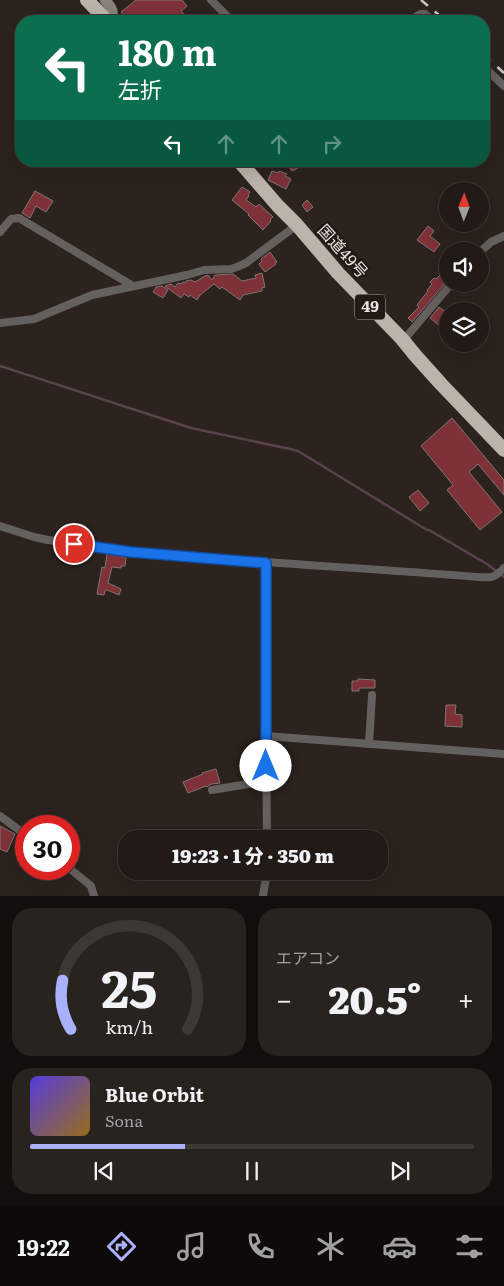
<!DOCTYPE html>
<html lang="ja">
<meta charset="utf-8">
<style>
:root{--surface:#211a16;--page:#29231f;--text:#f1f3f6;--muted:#a2a1a1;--line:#3e3835;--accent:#a9b0fc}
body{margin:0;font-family:Literata,"Noto Sans JP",serif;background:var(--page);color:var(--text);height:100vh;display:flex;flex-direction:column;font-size:19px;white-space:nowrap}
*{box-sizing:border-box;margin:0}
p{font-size:16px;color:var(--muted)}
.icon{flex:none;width:28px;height:28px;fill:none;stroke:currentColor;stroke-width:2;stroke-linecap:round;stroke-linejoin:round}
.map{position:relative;height:896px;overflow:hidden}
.panel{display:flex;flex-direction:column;gap:12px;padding:12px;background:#120e0c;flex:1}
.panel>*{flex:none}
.banner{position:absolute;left:15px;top:15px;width:475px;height:152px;border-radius:20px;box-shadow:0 5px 20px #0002,0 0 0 1px var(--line);background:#0b6e4f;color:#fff;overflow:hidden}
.needle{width:32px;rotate:1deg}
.controls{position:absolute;left:439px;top:182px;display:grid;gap:10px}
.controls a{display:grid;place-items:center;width:50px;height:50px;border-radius:50%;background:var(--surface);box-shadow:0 5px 20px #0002,0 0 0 1px var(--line);font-size:25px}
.speed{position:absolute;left:15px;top:815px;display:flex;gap:10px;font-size:25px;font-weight:700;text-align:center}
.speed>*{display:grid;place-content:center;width:65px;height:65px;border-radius:50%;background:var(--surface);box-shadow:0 5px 20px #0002,0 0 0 1px var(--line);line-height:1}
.speed .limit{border:8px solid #d22;background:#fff;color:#111}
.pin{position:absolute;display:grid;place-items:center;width:42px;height:42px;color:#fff;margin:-21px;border:2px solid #fff;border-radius:50%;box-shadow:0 1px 5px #0007}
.me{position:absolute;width:55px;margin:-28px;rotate:0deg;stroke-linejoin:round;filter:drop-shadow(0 0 4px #0008)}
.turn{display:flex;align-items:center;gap:18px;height:105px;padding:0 20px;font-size:22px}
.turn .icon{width:65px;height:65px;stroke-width:2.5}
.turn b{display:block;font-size:35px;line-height:42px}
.lanes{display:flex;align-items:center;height:48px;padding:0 20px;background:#0003;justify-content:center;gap:25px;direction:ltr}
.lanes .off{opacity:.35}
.big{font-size:38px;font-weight:800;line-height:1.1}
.panel .tile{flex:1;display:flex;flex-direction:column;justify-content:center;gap:8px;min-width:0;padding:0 18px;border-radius:20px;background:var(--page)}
.panel .dial{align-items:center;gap:0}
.dial svg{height:130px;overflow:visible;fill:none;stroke:var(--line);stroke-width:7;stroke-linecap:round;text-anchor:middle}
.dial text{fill:var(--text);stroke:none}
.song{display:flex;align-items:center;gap:15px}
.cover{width:60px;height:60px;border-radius:8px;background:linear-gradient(135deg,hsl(250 70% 55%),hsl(40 70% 35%))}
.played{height:5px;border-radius:2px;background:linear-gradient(90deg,var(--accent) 35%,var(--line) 35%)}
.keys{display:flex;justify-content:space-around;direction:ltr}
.heat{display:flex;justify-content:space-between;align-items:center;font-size:28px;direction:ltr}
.panel .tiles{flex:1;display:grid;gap:12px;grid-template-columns:1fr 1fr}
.tile:last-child{grid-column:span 2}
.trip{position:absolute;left:118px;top:830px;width:270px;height:50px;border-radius:20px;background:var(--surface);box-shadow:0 5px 20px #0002,0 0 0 1px var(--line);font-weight:800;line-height:50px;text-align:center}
.dock{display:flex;height:80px;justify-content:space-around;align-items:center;background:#0d0a09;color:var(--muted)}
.dock .icon{width:35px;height:35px}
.dock .on{color:var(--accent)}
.dock b{font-size:22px;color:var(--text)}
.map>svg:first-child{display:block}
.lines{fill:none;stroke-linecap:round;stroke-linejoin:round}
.stream{stroke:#5a444c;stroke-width:2.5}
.building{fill:#7e3238;stroke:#817474}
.street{stroke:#64605d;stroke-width:8}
.secondary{stroke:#88827c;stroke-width:11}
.highway{stroke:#bcb3aa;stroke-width:14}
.rail{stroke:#cfc8c5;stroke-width:2.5;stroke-dasharray:9 9;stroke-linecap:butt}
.route-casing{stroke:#114b97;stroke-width:12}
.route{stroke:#1a73e8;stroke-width:9}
.labels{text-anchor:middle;stroke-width:5;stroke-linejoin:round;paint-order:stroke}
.shield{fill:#221915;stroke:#ada6a2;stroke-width:1}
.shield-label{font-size:15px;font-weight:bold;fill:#e9e2df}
.street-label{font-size:16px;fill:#e9e2df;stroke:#221915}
</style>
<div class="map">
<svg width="504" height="896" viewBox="0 0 504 896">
<rect width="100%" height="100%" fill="#2c221e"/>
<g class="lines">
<!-- stream -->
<path class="stream" d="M0,366L191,428L290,449L298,451L427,530H429L487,564L504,577"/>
</g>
<!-- building -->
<g class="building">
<path d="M136,0H182L187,6L181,11L190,21H129L121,12Z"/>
<path d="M293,161L298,168L292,171L288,165Z"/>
<path d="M272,171L278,173L279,171L287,174L285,176L291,179L286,189L268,180Z"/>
<path d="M242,187L250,192L248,195L249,196L246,200L256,207L259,204L273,217L270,220L271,221L263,230L248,215L249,214L232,200Z"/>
<path d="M35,191L53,201L46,212L36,206L30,218L22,213Z"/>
<path d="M307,200L313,207L307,212L302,205Z"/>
<path d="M428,226L434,231L430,236L440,244L434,252L417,240Z"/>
<path d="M270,252L277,262L275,263L276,264L265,272L259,264L262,261L261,259Z"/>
<path d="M448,267V280L412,322L408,318L419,307L417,305L428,291L427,290L432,284L430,282L434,278L436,279Z"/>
<path d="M262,273L265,287L262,288V291L243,295L240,300L222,287L220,289L214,284L200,295L197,300L190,295L189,297L184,294L181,298L165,286L171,284L175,287L178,283L181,284L183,282L185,283L186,281L191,280L195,282L205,276L208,275L212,280L215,275L233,274L242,281L256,278L255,275Z"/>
<path d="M162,286L168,290L163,298L153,292L156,287Z"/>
<path d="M439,307L448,314V319L441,327L430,318Z"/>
<path d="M452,418L504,480V495L478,464L469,472L502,512L480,530L447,490L453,485L421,446Z"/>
<path d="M418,490L429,503L420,511L409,497Z"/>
<path d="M107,554L126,557L125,566H121V568L112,567L108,583L121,589L119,595L107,590L105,591L104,595L97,594L102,567L105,568Z"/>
<path d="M358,679L375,680V688H359V691H352V681H358Z"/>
<path d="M446,705H456L455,714L462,715V727L445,726Z"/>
<path d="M216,769L220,783L211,784L207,787L206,786L188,793L183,782L203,774L202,773Z"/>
<path d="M0,826L15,834L7,852L0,849Z"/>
</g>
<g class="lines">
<!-- street -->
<g class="street">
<path d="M211,0L232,21"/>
<path d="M409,21L420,14H425L433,21"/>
<path d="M484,67L504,86"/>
<path d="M0,232L11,219L19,218L133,286"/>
<path d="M480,252L491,242L504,236"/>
<path d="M0,323L34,319L92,295L187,275L204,270L231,269L237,267L246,263L297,225"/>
<path d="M402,339L408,335L451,284"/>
<path d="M0,526L34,537L48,540C76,543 105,549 134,552C248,562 363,568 478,577C492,578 494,578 504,568"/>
<path d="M265,563L266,736L267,839"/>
<path d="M266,736L504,754"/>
<path d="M369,744L372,695"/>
<path d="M212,790L266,781"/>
<path d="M0,816L26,835"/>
<path d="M69,868L91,886L94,896"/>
<path d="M263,896L267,871"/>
</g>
<!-- secondary -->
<path class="secondary" d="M105,0C111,7 115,12 110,21"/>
<!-- highway -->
<g class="highway">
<path d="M87,0L107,21"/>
<path d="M239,161L278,206L297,225L338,273L402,339L415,355L441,384L504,450"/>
</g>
<!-- rail -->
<g class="rail">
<path d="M421,0L446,21"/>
<path d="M484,55L504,73"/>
</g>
</g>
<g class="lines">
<!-- route casing -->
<g class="route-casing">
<path id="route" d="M74,544L131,552L266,563V766"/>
</g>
<!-- route -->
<use href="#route" class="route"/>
</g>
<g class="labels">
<!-- shield labels -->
<rect class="shield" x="355" y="294.5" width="30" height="25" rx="4"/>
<g class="shield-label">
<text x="370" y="312">49</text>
</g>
<!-- street labels -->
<g class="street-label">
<text transform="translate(343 251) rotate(48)" y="6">国道49号</text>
</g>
</g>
</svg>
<div class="controls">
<a><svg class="needle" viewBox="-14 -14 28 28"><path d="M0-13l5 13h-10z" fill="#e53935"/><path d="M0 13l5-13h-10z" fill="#a2a1a1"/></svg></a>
<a><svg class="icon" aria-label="sound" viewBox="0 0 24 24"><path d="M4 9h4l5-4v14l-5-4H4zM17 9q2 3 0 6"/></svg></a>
<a><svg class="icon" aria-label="layers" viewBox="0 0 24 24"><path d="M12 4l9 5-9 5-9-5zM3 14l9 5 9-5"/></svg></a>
</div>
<div class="speed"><div class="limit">30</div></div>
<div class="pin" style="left:74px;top:544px;background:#d93025"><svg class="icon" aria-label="arrive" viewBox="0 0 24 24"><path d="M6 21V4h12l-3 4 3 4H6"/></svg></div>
<svg class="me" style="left:266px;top:766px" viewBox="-20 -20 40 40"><circle r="19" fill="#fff"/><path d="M0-13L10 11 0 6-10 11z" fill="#1a73e8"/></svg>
<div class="trip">19:23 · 1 分 · 350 m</div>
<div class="banner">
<div class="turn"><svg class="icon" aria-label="left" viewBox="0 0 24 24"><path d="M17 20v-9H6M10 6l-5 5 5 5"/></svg><div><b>180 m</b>左折</div></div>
<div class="lanes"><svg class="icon" aria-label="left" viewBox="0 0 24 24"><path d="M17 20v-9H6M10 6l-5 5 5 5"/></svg><svg class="icon off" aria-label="ahead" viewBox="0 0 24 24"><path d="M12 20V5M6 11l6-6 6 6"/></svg><svg class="icon off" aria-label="ahead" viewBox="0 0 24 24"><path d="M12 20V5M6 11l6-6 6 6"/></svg><svg class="icon off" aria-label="right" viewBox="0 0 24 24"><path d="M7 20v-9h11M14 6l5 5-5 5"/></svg></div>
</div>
</div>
<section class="panel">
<div class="tiles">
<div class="tile dial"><svg viewBox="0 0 100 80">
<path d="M14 69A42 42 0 1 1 86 69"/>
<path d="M14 69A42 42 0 0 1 9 39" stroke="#a9b0fc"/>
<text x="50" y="56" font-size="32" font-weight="700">25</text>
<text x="50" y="72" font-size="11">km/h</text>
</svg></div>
<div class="tile"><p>エアコン</p>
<div class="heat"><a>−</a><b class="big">20.5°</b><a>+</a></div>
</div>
<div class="tile">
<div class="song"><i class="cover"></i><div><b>Blue Orbit</b><p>Sona</p></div></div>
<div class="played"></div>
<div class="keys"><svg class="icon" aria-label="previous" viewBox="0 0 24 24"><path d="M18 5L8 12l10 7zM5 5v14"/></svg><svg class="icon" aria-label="pause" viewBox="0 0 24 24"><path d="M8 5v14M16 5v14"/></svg><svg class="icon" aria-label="next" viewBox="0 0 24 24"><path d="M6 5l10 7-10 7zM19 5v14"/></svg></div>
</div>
</div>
</section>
<nav class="dock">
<b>19:22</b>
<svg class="icon on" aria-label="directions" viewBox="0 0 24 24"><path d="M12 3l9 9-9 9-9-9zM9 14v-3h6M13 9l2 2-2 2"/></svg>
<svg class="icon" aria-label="music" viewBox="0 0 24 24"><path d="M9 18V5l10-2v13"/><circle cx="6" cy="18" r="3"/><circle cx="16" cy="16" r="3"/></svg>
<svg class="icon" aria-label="phone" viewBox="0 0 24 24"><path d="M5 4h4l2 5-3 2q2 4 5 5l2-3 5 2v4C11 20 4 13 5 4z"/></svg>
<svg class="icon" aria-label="climate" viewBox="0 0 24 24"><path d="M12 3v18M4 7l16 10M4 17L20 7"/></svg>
<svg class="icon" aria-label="car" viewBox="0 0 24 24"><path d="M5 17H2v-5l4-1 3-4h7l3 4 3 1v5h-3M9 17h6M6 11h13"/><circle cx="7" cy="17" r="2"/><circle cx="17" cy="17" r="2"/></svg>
<svg class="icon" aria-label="filters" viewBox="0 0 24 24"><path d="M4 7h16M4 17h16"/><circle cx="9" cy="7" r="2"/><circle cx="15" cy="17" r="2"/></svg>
</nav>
